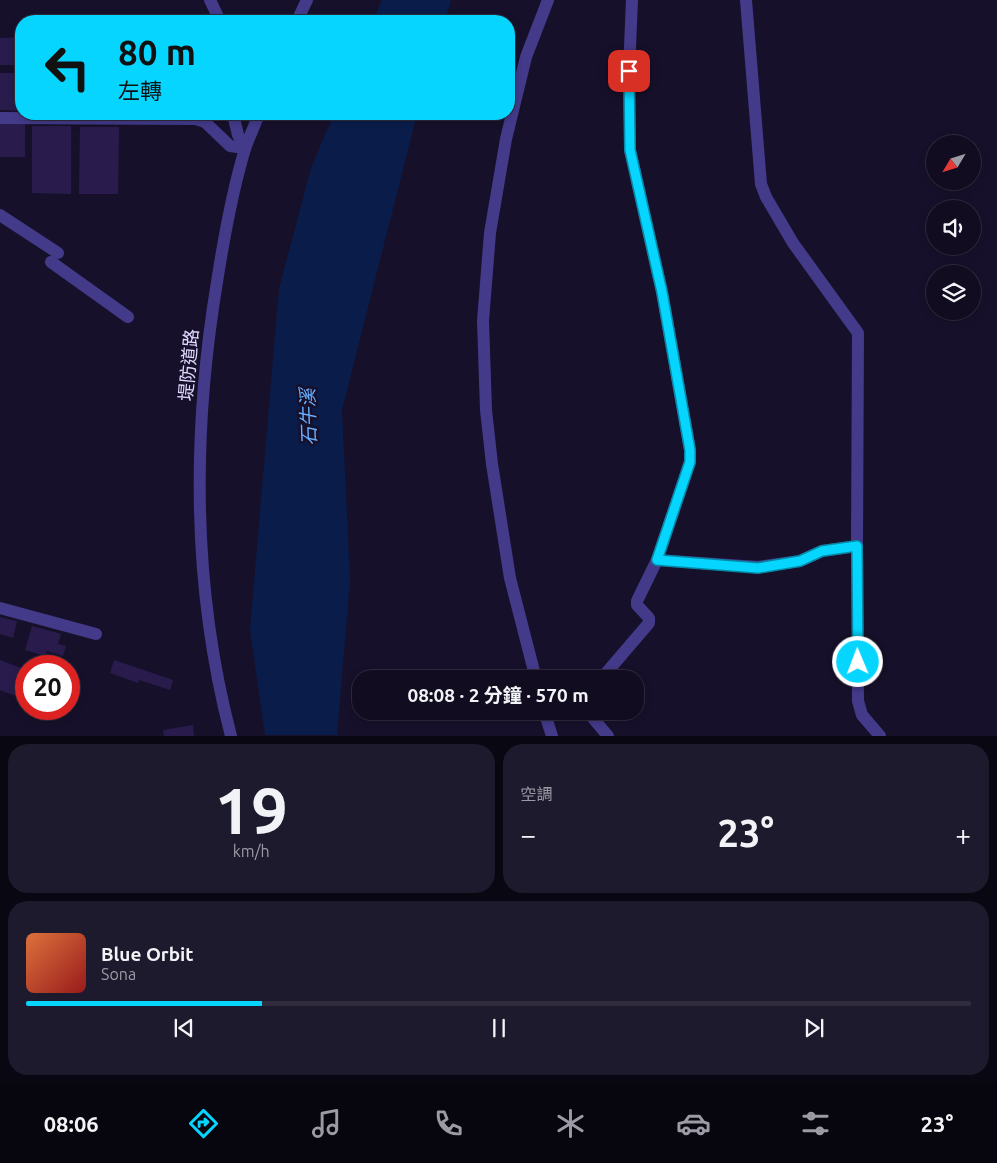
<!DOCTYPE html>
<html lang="zh-TW">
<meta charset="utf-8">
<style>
:root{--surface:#110c20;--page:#1e1a2d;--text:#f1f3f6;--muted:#9c9ba5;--line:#302c3e;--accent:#06d5ff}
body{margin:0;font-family:Ubuntu,"Noto Sans TC",sans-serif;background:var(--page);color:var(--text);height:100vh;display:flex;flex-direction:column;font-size:19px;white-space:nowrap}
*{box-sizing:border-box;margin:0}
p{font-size:16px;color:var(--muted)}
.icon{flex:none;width:28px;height:28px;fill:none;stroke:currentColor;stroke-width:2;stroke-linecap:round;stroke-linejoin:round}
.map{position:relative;height:736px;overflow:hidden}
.panel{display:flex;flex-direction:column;gap:8px;padding:8px;background:#090712;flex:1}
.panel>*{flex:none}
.top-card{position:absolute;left:15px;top:15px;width:500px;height:105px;border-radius:20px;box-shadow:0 2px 8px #0003,0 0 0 1px var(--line);background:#06d5ff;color:#111;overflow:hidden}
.needle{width:32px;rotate:232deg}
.tools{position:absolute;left:926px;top:135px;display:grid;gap:10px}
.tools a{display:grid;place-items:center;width:55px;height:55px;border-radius:50%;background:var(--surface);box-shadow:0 2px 8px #0003,0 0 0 1px var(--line);font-size:25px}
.speed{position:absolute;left:15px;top:655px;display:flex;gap:10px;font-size:25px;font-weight:700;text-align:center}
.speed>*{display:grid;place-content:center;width:65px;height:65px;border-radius:50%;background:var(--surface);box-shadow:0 2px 8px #0003,0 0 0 1px var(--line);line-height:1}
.speed .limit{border:8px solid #d22;background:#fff;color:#111}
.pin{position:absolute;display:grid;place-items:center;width:42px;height:42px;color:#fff;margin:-21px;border-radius:10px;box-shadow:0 2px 8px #0006}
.me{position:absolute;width:55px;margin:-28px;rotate:359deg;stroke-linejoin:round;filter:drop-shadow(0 0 4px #0008)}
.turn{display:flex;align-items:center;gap:18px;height:105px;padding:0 20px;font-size:22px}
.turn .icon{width:65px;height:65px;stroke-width:2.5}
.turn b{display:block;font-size:35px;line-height:42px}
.big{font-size:38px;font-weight:700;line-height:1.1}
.panel .widget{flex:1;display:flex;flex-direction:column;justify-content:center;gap:8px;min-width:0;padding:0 18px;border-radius:20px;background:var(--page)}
.panel .dial{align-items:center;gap:0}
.dial b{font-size:65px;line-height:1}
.song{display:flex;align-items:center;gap:15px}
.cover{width:60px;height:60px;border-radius:8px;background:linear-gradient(135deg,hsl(20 70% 55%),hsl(0 70% 35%))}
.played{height:5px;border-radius:2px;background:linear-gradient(90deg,var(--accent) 25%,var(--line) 25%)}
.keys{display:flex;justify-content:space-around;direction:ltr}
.heat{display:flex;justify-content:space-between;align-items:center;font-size:28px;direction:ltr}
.panel .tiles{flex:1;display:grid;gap:8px;grid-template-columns:1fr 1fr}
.widget:last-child{grid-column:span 2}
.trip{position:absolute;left:352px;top:670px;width:292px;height:50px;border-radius:20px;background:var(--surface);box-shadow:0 2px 8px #0003,0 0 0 1px var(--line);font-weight:700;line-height:50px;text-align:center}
.menu{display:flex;height:80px;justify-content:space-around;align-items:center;background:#07050d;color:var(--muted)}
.menu .icon{width:35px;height:35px}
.menu .active{color:var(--accent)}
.menu b{font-size:22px;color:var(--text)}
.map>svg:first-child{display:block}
.water{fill:#0a1d4a}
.building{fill:#291c4c}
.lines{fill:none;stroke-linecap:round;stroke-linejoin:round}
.minor{stroke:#433b8a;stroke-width:12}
.route-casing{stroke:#048aa6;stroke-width:12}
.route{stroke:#06d5ff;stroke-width:9}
.labels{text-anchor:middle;stroke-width:5;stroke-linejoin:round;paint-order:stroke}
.street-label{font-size:18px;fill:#e1daff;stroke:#17102b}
.water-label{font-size:19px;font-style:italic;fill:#68afff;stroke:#17102b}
</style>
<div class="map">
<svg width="997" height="736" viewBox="0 0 997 736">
<rect width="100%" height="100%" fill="#17102b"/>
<!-- water -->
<g class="water">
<path d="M382,0H451L445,21H373Z"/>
<path d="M334,114H417L342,410L350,580L337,735H265L250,630L279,289L311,168Z"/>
</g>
<!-- building -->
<g class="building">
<path d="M21,37V65H0V38Z"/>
<path d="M0,73H21V111L0,110Z"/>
<rect x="0" y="122" width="25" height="35"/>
<path d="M32,126H71V194L32,193Z"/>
<path d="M80,127H119L118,194H79Z"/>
<path d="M0,617L17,621L13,638L0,634Z"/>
<path d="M32,626L61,634L58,644L66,646L63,656L47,651L45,656L25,650Z"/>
<path d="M0,660L26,670V700L0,690Z"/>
<path d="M114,660L173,680L170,690L139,680L138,683L110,673Z"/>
<path d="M193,725L194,736H164L163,730Z"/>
</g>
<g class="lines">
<!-- minor -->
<g class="minor">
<path d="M210,0L220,21"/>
<path d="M746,0L761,184L766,197L793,243L858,333L857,546L858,701L862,715L880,736"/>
<path d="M297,21L307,0"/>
<path d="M233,114L238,135L245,148"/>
<path d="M0,118L196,119L205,122L230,146L245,148"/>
<path d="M0,215L58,253"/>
<path d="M51,262L128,317"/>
<path d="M657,560L758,567L800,561L822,551L857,546"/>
<path d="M0,608L96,634"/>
<path d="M536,679L510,578L492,464L486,410L483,321L490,233L506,139L526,57L548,0"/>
<path d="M601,679L649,623V618L637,605V601L657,560L690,462V450L662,292L630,150L629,71L632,0"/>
<path d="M544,711L552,736"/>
<path d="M587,711L608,736"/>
<path d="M231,736C192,587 192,433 217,282C224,237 232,192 245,149C249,137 255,125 259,114"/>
</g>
</g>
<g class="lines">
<!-- route casing -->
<g class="route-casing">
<path id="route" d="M629,71L630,150L662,292L690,450V462L657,560L758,568L800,561L822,551L857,546L858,662"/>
</g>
<!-- route -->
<use href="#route" class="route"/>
</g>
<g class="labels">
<!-- street labels -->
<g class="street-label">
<text transform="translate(189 365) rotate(-85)" y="6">堤防道路</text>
</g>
<!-- water labels -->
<g class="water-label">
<text transform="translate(308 417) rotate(-92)" y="7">石牛溪</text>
</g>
</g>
</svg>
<div class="tools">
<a><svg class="needle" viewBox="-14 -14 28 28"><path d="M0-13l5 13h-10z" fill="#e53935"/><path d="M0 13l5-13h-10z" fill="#9c9ba5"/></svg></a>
<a><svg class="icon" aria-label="sound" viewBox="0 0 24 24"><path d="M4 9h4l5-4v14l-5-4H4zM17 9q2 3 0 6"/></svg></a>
<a><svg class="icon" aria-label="layers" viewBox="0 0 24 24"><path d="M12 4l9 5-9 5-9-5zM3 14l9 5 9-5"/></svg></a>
</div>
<div class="speed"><div class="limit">20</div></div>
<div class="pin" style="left:629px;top:71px;background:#d93025"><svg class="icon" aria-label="arrive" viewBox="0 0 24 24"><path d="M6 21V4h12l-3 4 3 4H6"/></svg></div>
<svg class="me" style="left:858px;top:662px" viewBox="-20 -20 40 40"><circle r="17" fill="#06d5ff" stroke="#fff" stroke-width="3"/><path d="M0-11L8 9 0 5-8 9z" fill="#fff"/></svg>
<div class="trip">08:08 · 2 分鐘 · 570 m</div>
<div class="top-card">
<div class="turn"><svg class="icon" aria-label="left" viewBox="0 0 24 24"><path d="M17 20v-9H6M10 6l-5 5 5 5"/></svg><div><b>80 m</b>左轉</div></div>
</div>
</div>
<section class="panel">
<div class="tiles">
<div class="widget dial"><b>19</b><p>km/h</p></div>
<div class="widget"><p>空調</p>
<div class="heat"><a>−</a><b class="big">23°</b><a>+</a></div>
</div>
<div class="widget">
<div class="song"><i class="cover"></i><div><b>Blue Orbit</b><p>Sona</p></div></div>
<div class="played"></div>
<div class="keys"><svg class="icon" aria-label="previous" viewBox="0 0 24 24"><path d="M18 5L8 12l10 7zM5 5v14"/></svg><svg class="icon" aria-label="pause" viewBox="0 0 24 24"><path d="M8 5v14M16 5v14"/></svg><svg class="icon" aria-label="next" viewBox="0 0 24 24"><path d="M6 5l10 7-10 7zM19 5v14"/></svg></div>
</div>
</div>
</section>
<nav class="menu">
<b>08:06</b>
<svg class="icon active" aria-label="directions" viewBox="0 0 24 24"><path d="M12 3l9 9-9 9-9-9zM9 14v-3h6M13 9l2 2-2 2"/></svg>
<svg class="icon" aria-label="music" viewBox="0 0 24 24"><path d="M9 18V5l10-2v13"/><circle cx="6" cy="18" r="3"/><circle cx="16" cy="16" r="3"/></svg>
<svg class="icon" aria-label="phone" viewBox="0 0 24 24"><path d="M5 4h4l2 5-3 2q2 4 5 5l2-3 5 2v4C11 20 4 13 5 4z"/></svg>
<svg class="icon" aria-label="climate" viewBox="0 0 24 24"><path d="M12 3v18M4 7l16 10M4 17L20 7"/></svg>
<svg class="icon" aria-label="car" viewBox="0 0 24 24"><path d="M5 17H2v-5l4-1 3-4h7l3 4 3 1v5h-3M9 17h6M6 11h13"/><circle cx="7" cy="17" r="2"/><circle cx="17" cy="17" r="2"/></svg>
<svg class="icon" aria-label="filters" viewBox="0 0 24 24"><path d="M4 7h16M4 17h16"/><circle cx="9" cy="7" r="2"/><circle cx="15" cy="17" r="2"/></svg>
<b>23°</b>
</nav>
